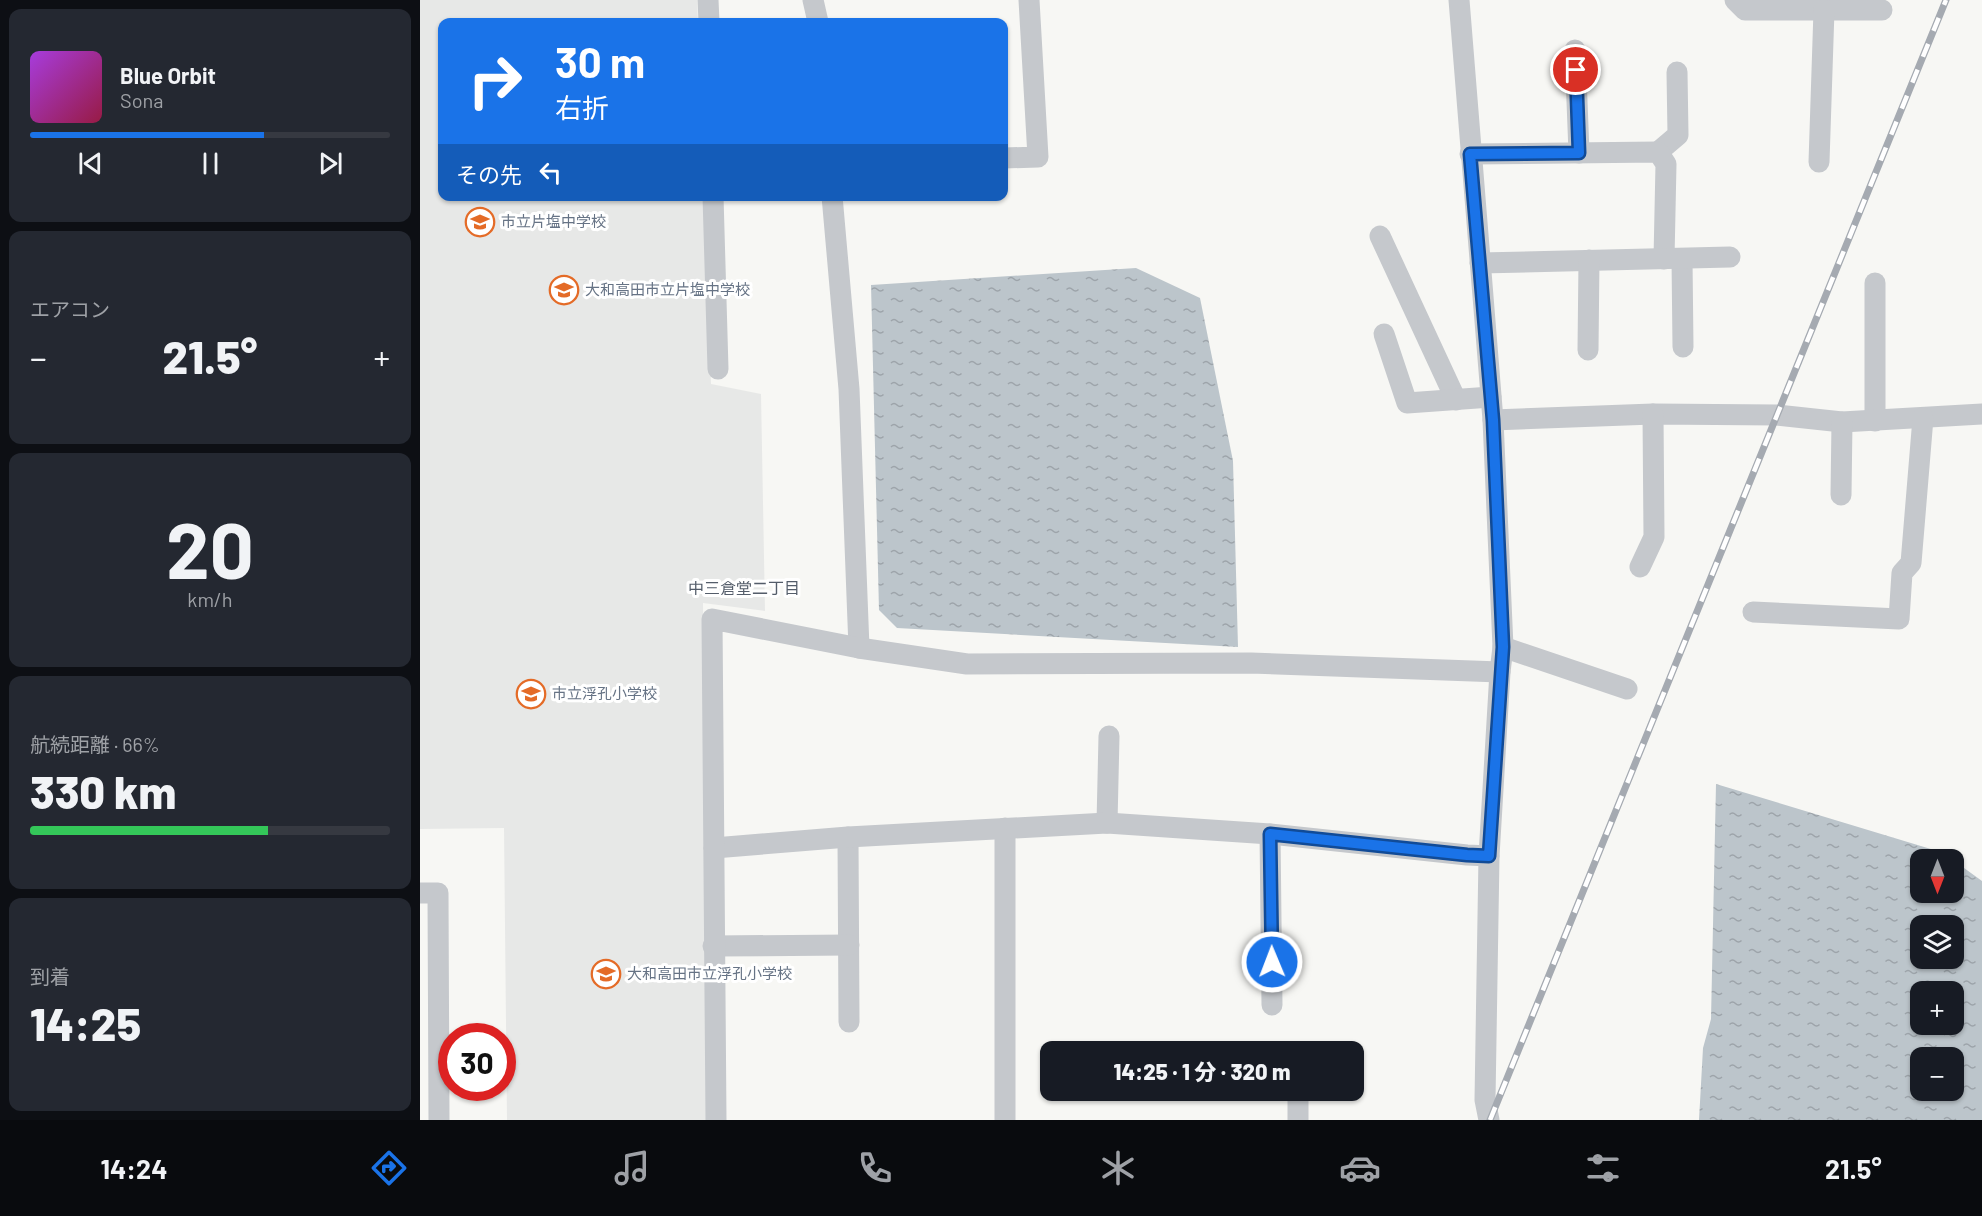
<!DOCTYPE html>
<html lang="ja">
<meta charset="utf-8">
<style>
:root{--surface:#171b24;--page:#242831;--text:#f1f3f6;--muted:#9ea1a6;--line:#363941;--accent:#1a73e8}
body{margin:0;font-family:Barlow,"Noto Sans JP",sans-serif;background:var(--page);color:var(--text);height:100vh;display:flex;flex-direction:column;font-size:22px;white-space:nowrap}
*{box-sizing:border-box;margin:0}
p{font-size:20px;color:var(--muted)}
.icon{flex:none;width:33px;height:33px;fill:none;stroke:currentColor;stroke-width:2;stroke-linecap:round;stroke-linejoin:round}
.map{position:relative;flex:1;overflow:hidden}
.details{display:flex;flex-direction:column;gap:9px;padding:9px;background:#0d0f14;width:420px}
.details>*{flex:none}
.banner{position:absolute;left:18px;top:18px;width:570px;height:183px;border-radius:12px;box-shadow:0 2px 4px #0004;background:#1a73e8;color:#fff;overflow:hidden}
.needle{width:39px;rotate:180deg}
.fabs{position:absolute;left:1490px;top:849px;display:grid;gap:12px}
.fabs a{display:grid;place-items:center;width:54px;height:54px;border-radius:12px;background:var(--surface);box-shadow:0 2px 4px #0004;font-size:30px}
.speed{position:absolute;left:18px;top:1023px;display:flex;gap:12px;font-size:30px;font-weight:700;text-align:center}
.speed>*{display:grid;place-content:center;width:78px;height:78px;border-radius:50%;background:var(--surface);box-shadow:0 2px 4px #0004;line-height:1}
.speed .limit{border:9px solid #d22;background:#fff;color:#111}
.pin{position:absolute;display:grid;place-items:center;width:51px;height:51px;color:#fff;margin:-26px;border:3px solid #fff;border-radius:50%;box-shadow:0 2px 6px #0007}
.me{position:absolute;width:66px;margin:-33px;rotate:359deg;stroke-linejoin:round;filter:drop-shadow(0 0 4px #0008)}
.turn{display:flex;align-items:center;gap:21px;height:126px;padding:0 18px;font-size:27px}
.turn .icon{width:78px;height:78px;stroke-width:2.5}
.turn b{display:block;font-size:42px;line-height:51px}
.then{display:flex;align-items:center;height:57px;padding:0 18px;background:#0003;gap:12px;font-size:22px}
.big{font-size:45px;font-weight:800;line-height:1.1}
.details .widget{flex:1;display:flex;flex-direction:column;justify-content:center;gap:9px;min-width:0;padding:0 21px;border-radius:12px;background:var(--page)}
.details .dial{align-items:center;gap:0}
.dial b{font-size:78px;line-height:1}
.song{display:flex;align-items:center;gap:18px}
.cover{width:72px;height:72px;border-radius:9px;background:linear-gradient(135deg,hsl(280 70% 55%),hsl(340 70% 35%))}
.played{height:6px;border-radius:3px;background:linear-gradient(90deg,var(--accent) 65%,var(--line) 65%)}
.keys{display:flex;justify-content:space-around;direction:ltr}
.heat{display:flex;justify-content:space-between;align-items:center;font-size:33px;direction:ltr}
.charge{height:9px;border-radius:4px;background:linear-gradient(90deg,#34c759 66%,var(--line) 0)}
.trip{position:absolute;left:620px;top:1041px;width:324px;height:60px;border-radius:12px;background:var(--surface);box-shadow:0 2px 4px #0004;font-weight:800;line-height:60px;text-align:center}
.tab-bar{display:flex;height:96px;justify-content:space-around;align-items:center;background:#090b0e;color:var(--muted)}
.tab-bar .icon{width:42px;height:42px}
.tab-bar .active{color:var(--accent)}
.tab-bar b{font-size:27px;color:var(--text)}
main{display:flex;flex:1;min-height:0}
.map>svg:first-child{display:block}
.built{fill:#e7e8e7}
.water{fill:url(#water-ripples);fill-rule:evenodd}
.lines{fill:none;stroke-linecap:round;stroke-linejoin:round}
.street{stroke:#c5c8cc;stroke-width:21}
.rail-casing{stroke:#a5aab1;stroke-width:7}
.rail{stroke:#fff;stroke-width:4.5;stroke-dasharray:14;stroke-linecap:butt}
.route-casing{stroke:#114b97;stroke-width:15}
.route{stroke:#1a73e8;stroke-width:10}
.labels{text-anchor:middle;stroke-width:6;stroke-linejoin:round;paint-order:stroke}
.poi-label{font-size:15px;fill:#667385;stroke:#fff;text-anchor:start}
.neighbourhood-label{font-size:16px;fill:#545d6a;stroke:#fff}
</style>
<main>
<section class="details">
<div class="widget">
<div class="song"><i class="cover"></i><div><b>Blue Orbit</b><p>Sona</p></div></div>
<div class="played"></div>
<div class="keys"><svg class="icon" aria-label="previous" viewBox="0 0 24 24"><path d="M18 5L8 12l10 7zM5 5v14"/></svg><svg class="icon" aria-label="pause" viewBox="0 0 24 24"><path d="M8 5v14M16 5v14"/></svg><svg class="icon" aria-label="next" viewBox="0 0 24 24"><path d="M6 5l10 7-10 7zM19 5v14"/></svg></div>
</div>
<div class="widget"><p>エアコン</p>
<div class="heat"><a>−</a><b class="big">21.5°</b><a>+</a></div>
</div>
<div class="widget dial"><b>20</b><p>km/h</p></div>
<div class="widget"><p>航続距離 · 66%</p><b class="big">330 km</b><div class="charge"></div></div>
<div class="widget"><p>到着</p><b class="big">14:25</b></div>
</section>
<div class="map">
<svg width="1562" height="1120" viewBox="0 0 1562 1120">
<defs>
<pattern id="water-ripples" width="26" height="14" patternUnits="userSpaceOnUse" patternTransform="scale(1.5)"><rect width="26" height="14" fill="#bcc5cb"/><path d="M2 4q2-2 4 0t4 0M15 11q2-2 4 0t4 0" fill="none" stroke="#9da4aa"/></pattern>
</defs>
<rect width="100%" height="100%" fill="#f7f7f4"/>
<!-- built -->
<path class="built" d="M0,0H277L278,22H22V196L284,197L291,384L341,394L345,611L283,603L288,1120H87L84,828L0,829Z"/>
<!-- water -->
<g class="water">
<path d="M716,268L780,298L813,461L818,647L477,628L459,610L451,285Z"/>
<path d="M1296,784L1524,853L1533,860H1500V892H1533V860L1562,881V1120H1279L1283,1048L1291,1019ZM1500,926H1533V958H1500ZM1500,992H1533V1024H1500ZM1500,1058H1533V1090H1500Z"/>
</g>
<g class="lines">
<!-- street -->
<g class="street">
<path d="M288,0L289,22"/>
<path d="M393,0L398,22"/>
<path d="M1039,0L1073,420L1083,647L1080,672L1069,856L1065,1100L1069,1120"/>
<path d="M1315,0L1325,10H1462"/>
<path d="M1155,50L1159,153"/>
<path d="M1238,152L1258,135L1257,72"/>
<path d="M1050,154L1238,152L1246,164L1244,259"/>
<path d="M584,158L618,157L609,0"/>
<path d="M1399,162L1404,10"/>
<path d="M293,196L298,369"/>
<path d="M412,196L429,389L439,648"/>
<path d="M960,236L1036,400"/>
<path d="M1262,259L1263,347"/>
<path d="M1060,263L1310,257"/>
<path d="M1455,283V421"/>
<path d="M964,334L987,403L1071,397"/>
<path d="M1168,350L1169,260"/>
<path d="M1073,420L1233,414L1357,415L1422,422L1562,414"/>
<path d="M1421,495L1422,422"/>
<path d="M1220,567L1234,537L1233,414"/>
<path d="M1333,612L1479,619L1482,573L1491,563L1503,418"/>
<path d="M1083,647L1207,689"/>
<path d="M687,823L689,736"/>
<path d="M585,828V1120"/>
<path d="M850,834L852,1005"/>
<path d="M428,837L429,1022"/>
<path d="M294,848L428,837L687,823L850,834L1047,855L1069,856"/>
<path d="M0,893H18L19,1120"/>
<path d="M293,946L429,945"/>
<path d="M296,1120L292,619L439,648L547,664L831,663L1080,672"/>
<path d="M878,1120V1090"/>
</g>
<!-- rail casing -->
<g class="rail-casing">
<path id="rail" d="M1070,1120L1526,0"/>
</g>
<!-- rail -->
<use href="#rail" class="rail"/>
</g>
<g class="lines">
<!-- route casing -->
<g class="route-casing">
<path id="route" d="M852,962L850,834L1047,855L1069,856L1083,647L1073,420L1050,154L1159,153L1156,70"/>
</g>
<!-- route -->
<use href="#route" class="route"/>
</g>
<!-- icons -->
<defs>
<g id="school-ring" transform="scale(1.5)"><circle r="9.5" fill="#fff" stroke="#e46b27" stroke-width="1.5"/><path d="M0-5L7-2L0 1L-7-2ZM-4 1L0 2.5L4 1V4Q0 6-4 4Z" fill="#e46b27"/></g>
</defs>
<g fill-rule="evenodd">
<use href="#school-ring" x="60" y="222"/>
<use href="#school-ring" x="144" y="290"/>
<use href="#school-ring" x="111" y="694"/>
<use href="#school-ring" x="186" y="974"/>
</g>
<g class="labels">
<!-- poi labels -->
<g class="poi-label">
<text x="81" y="227">市立片塩中学校</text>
<text x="165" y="295">大和高田市立片塩中学校</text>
<text x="132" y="699">市立浮孔小学校</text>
<text x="207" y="979">大和高田市立浮孔小学校</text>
</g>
<!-- neighbourhood labels -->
<g class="neighbourhood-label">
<text x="324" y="594">中三倉堂二丁目</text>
</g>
</g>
</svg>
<div class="fabs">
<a><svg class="needle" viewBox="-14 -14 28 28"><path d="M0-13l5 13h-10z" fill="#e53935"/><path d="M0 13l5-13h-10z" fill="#9ea1a6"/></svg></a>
<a><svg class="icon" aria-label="layers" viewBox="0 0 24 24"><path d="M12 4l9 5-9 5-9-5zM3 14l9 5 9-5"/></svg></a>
<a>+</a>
<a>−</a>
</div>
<div class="speed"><div class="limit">30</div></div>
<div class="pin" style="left:1156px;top:70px;background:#d93025"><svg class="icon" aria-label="arrive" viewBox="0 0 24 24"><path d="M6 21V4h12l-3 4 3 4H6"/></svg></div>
<svg class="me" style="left:852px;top:962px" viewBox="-20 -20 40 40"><circle r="17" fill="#1a73e8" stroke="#fff" stroke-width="3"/><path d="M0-11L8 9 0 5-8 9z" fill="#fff"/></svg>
<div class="trip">14:25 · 1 分 · 320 m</div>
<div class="banner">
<div class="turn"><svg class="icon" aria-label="right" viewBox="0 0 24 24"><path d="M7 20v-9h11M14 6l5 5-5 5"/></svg><div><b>30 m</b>右折</div></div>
<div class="then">その先<svg class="icon" aria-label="left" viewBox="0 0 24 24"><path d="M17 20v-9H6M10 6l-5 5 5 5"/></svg></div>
</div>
</div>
</main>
<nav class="tab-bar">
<b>14:24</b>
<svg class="icon active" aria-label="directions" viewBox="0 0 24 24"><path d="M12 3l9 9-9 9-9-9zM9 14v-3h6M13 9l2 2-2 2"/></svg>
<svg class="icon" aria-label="music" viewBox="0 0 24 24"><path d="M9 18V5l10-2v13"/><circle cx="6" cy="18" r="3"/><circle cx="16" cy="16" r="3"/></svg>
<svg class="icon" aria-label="phone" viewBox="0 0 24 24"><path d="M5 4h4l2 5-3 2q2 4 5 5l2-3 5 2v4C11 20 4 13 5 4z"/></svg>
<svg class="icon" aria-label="climate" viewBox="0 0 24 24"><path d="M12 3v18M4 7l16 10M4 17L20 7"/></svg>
<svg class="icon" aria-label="car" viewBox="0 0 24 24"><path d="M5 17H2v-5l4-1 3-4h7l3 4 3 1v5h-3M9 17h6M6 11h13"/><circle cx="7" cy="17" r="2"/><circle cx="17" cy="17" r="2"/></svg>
<svg class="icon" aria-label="filters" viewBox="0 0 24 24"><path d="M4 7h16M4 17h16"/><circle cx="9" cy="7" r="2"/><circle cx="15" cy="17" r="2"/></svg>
<b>21.5°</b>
</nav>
